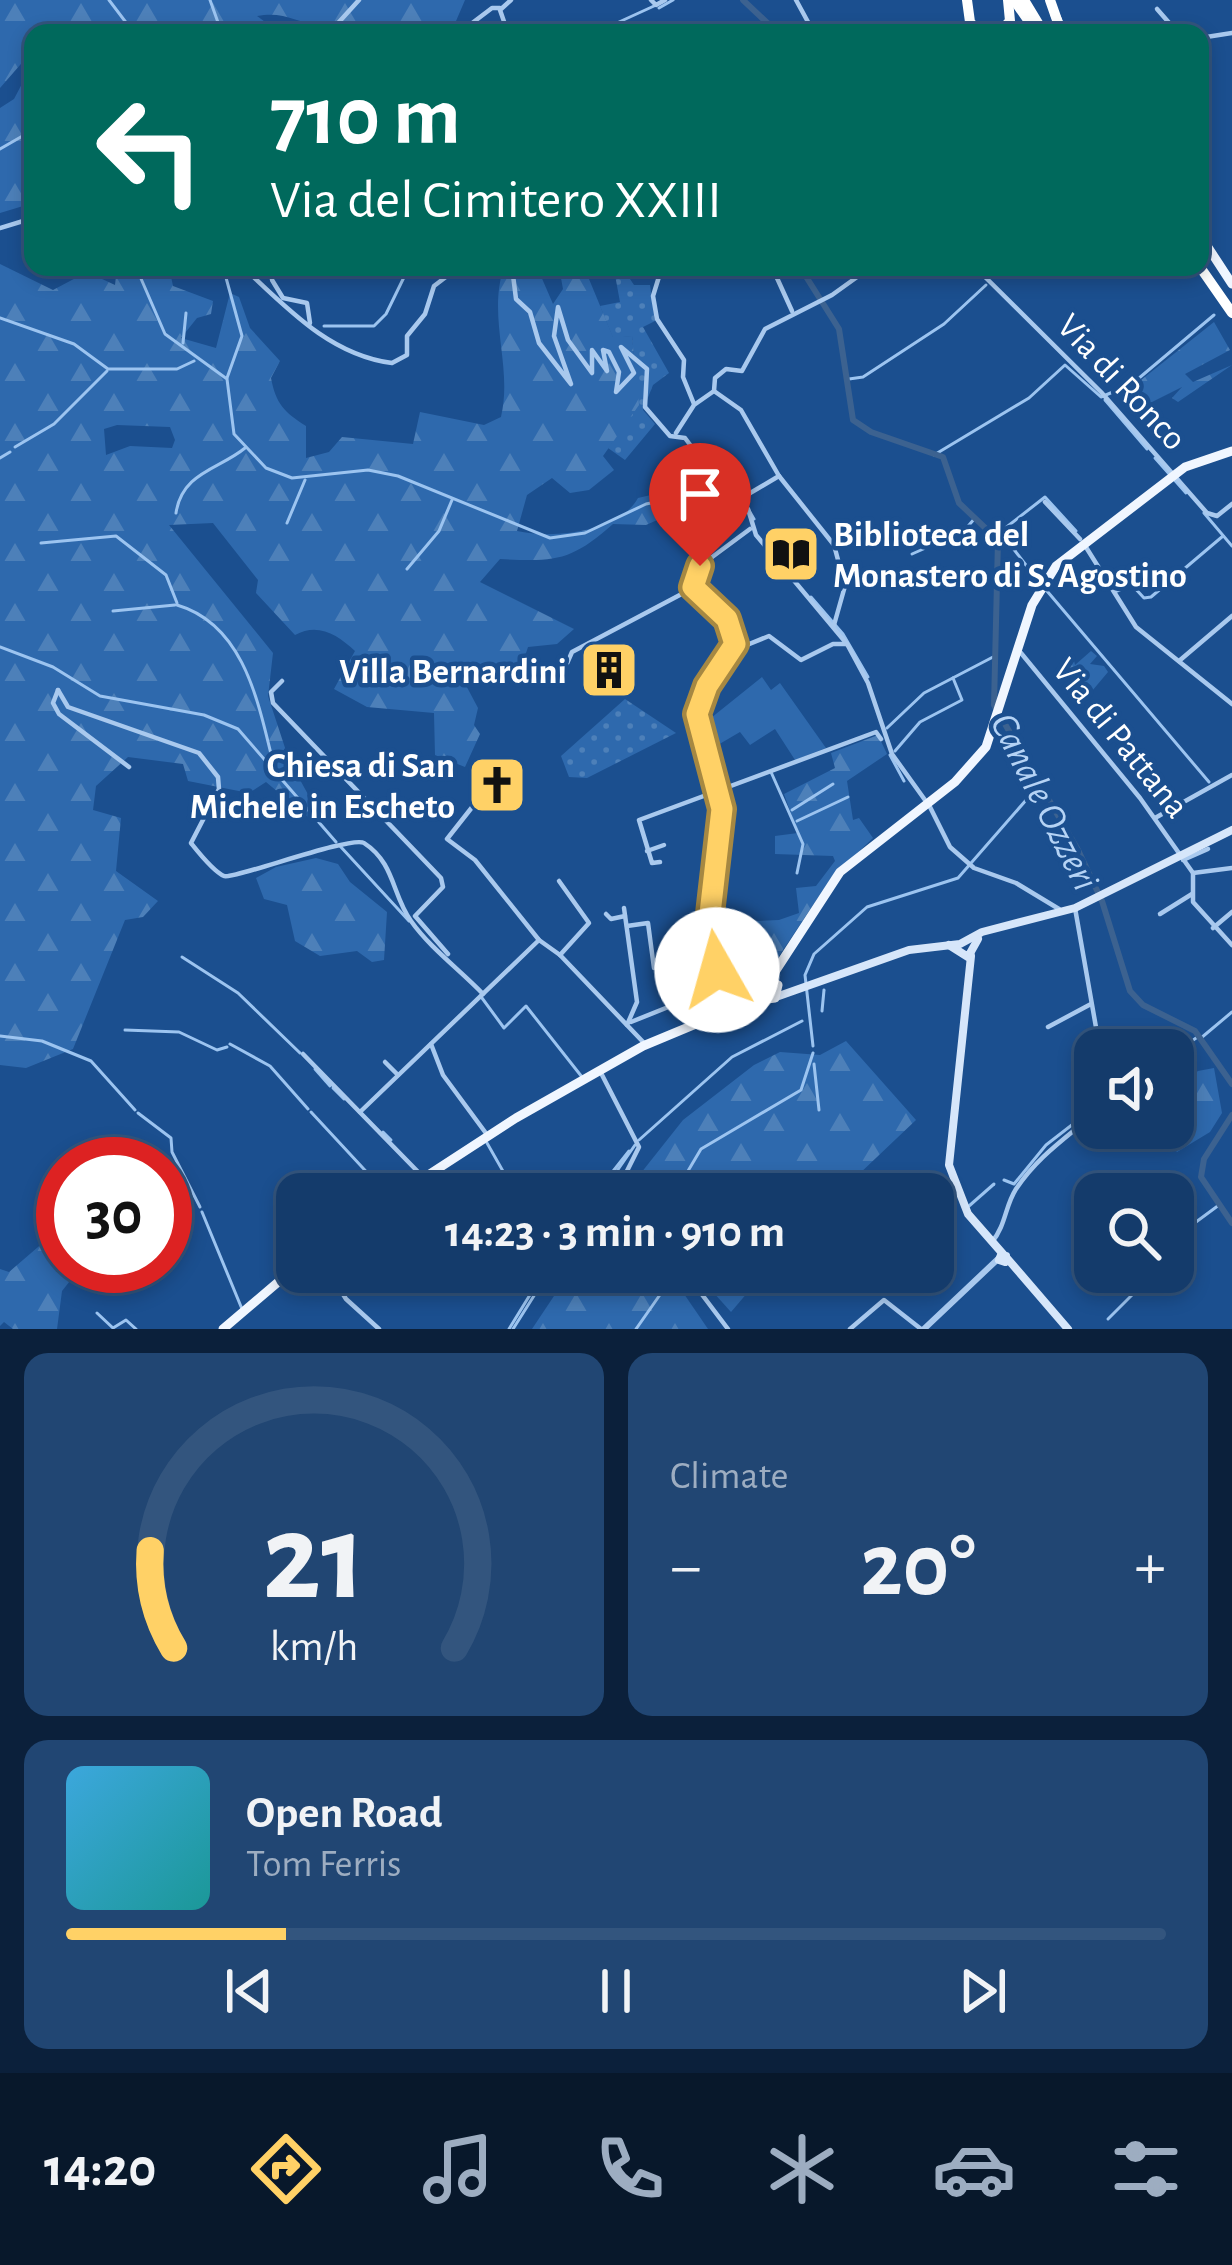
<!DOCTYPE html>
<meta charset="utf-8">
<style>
:root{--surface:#143b6b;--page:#214673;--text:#f1f3f6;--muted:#9dadc1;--line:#33557e;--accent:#ffd166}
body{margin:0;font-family:"Alegreya Sans",sans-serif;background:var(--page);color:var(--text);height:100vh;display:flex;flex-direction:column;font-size:45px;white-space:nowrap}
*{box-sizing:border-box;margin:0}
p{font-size:39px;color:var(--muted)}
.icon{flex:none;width:66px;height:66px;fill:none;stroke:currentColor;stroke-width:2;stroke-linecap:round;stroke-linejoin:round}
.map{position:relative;height:1329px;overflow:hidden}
.panel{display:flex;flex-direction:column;gap:24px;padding:24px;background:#0b203b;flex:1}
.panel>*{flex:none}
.banner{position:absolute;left:24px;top:24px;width:1185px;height:252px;border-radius:24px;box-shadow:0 6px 18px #0003,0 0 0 3px var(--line);background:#00695c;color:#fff;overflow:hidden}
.buttons{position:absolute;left:1074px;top:1029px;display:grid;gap:24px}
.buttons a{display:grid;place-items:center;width:120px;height:120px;border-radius:24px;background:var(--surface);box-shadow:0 6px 18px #0003,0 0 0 3px var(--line);font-size:60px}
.speed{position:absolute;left:36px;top:1137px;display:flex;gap:24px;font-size:60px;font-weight:700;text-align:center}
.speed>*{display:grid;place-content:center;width:156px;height:156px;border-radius:50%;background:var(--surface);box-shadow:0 6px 18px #0003,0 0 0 3px var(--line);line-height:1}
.speed .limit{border:18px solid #d22;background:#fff;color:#111}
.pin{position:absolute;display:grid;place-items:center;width:102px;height:102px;color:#fff;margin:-123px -51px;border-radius:50% 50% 50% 0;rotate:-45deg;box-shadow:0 0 12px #0007}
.pin .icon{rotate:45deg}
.me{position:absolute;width:132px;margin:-66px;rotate:353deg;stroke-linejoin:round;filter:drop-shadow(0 0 9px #0008)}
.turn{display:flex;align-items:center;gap:42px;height:252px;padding:0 48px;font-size:54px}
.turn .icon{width:156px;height:156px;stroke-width:2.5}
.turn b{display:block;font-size:84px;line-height:102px}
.big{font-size:90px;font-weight:600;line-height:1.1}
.panel .tile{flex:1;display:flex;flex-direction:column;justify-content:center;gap:18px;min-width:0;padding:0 42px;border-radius:24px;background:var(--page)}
.panel .dial{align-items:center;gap:0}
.dial svg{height:312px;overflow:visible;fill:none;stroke:var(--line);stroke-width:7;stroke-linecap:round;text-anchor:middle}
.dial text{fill:var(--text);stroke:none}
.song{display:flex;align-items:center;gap:36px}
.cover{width:144px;height:144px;border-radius:18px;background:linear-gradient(135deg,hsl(200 70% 55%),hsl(180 70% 35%))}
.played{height:12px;border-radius:6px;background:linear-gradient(90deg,var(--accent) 20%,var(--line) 20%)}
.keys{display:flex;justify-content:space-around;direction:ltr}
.heat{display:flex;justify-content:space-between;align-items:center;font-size:66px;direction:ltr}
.panel .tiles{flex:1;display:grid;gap:24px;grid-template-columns:1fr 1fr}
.tile:last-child{grid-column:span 2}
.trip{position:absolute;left:276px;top:1173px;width:678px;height:120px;border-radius:24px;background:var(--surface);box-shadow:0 6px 18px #0003,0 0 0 3px var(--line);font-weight:600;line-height:120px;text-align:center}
.dock{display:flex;height:192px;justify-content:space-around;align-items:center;background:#08182b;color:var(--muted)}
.dock .icon{width:84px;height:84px}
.dock .current{color:var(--accent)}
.dock b{font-size:54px;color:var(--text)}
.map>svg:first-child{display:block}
.green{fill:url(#green-dots)}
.forest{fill:url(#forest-firs);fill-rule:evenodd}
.pitch{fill:#2e69ad}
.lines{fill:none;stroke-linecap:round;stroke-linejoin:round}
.stream{stroke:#9cc4f0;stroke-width:3}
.canal{stroke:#3c6290;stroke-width:6}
.minor{stroke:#a9c9ee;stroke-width:4.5}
.tertiary{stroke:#a9c9ee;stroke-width:6}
.secondary{stroke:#d6e6fa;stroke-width:8}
.primary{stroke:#f0f6ff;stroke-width:9}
.motorway{stroke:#fff;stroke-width:10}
.route-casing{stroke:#a68842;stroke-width:30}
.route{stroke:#ffd166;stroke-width:21}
.labels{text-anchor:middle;stroke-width:9;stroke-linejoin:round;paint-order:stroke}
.street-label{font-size:36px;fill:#fff;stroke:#1b4f8f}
.poi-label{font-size:36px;font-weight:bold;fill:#fff;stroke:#1b4f8f;text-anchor:end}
.water-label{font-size:39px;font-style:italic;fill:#b5d3f5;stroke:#1b4f8f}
</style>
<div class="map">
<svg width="1232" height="1329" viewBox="0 0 1232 1329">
<defs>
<pattern id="green-dots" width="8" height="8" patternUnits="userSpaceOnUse" patternTransform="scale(3)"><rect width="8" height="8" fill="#2e69ad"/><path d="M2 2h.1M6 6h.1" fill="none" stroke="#4d80b9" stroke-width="1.8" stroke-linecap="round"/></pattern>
<pattern id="forest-firs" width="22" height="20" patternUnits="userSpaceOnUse" patternTransform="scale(3)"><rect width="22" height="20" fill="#2e69ad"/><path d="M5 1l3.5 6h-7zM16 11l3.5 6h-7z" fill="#4d80b9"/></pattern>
</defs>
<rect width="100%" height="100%" fill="#1b4f8f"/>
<!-- green -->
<g class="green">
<path d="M615,275L628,276L634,285H650L655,321L643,327L669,373L653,385L643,410L655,424L625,460L608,448L638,405L632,336L613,338L600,306L620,302Z"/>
<path d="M625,699L676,733L587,778L569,777L561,756Z"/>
</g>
<!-- forest -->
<g class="forest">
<path d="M0,0H465L456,21C415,33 364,34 321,26C295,22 284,11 257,16L280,33H33V62L27,57L0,88Z"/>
<path d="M33,63V203L0,213V108L14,99Z"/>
<path d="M0,264L53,290L87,272L115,285L117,267H169L173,286L213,301L211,314L197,318L181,338L216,348L230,293L239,297L250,328L280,361L271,378C276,404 284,412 306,426V458L329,452L342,437L413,444L420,412L484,425L501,417C513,367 487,317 504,267H537L553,304L563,289L559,267H584L613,337L632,336L639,405L603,456L614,470L589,490L570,493L552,478L527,495L517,531C551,539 619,533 638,498L677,489L680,495L717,488L738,501L732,512L696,530L673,513L646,525L613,524C571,561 556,562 500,559L480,582L574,629L557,644L528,647L517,680L469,672L461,676L478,708L474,725L480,734L465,767L435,755L434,713L367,707L334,689L355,651C338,635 318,622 295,635L256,593L258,580L213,523L169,525L273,653L268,696L289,760L320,816L314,822L266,782L249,793L188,781L183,764L128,757L96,786L93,810L121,818L116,871L158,901L143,917L125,920L73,1049L26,1068L0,1065ZM117,425L170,427L175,440L172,448L130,446L106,455L104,429Z"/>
<path d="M1214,322L1230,350L1185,374L1193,382L1232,365L1178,402L1172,398L1182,387L1134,411L1127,401L1133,397L1131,388Z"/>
<path d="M1091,651L1097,656L1090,664L1104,666L1108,672L1092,691L1067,668L1056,671L1072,652L1075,665Z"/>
<path d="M878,735L887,754L847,781L853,820L859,818L873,838L831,878L765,977L738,999C717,985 705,947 707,923L779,920L799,913L796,888L816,886L835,861L833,856L775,854V836L798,833L784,794L835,768L831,753Z"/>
<path d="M316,858L338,864L350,882L387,912L384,960L372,962L357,951L320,956L295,941L287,905L264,899L256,878L276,867Z"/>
<path d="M846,1041L916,1120L838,1194H650L641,1173L683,1120L754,1065L780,1052L820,1055Z"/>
<path d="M1214,1068L1222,1113L1210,1132L1177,1152L1154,1128H1173V1090L1198,1071Z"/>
<path d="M52,1235L59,1240L63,1266L81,1267L62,1291L57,1329H13L4,1322L0,1326V1269L9,1272Z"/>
<path d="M570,1272H669L708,1329H532Z"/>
<path d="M695,1272H765L731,1312Z"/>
</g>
<!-- pitch -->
<path class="pitch" d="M762,677L771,690L780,683L826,748L795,760L775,729L750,745L740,732L711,749L701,726Z"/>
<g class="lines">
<!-- stream -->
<g class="stream">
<path d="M109,0L134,33"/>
<path d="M210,0L220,28"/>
<path d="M659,8L673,0"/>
<path d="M157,33L184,27L259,33"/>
<path d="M595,33L654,6"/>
<path d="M0,149L33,130"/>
<path d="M139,274L165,334L227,379L234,434L266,468L292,478L368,470L398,476L550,538L585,533L646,504L719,489"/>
<path d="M225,274L242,336L227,378"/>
<path d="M0,318L74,344L108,369H177L194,361"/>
<path d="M324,326H374L386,314L409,267"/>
<path d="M183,343L186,313"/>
<path d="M849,379L863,377L944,324L986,285"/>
<path d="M1105,400L1147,449"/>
<path d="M15,447L54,424L107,371"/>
<path d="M934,455L1029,398L1065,365L1101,397L1132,384L1214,315"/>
<path d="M0,458L10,452"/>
<path d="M1155,458L1186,493"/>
<path d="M743,500L754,519"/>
<path d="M176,513C182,472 220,469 245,448"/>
<path d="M1204,513L1232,546"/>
<path d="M287,523L305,480"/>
<path d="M995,536L1045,497L1076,531"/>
<path d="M41,543L116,536L166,575L177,603"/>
<path d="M1000,544L1009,543L1039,582"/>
<path d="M912,554L964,531L975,518"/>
<path d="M407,569L439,531L452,500"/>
<path d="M1047,591L1209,782"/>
<path d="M1117,591L1132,585L1144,598L1151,597L1223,536"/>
<path d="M811,597L843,634L868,677"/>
<path d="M177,605C249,626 260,714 276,774"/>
<path d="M113,611L175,605"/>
<path d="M0,647L53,667L100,696L204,715L238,729L336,842"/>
<path d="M887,728L924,693L993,657"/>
<path d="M895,751L920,722L962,700L953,678"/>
<path d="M890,755L904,781"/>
<path d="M771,772L803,844L797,873"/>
<path d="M792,810L833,784"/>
<path d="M797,821L848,797"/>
<path d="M340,846L409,921"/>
<path d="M182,957L238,993L300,1053"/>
<path d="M482,998L504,1028L526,1006L582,1077"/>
<path d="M822,1011L824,990"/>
<path d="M125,1030L179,1032L217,1050L227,1047"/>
<path d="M0,1036L42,1041L91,1061L135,1110"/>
<path d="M1201,1038L1232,1012"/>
<path d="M230,1044L270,1066L308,1109"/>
<path d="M813,1046L805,975L814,954L867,907L958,878L1034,791L1038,776"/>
<path d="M1173,1054L1199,1036"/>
<path d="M814,1064L819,1110"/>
<path d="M315,1069L330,1086"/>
<path d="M333,1088L344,1099"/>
<path d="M311,1112L387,1194"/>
<path d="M138,1113L171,1138L172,1152L200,1207"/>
<path d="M383,1132L391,1140"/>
<path d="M639,1140L732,1057L802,1021"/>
<path d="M487,1143L516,1194"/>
<path d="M1004,1180L1014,1184L1046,1145L1095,1107"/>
<path d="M595,1194L629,1151"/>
<path d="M601,1194L635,1145"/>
<path d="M685,1194V1176L701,1149L801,1090L813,1053"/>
<path d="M969,1206L994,1184"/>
<path d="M202,1212L242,1309"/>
<path d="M1173,1239L1219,1205"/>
<path d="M508,1272L530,1288"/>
<path d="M521,1279L533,1272"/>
<path d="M1096,1287L1119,1272"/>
<path d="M97,1313L113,1328L126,1320L136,1329"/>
<path d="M1108,1319L1139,1288L1132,1272"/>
<path d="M509,1329L544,1272"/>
<path d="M513,1329L549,1272"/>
<path d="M636,1329L664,1289L666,1272"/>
</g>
<!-- canal -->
<g class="canal">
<path d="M743,0L778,33"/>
<path d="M800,267L839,329L853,420L871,432L943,457L959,503L998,540L994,705L1078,850L1102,901L1130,991L1143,1005L1195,1031L1232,1084"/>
<path d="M1232,1115L1204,1159L1201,1177L1232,1223"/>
</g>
<!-- minor -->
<g class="minor">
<path d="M651,0L656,5L665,0"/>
<path d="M796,0L814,33"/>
<path d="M1157,9L1178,33"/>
<path d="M329,33L359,0"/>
<path d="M399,33L463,30L492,8H500"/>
<path d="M508,33L500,10L511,0"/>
<path d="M1200,38L1232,33"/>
<path d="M0,228L33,218"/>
<path d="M243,267C287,308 330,355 392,363L407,355V336L425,314L434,286L459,267"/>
<path d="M512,267L516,299L530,312L539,343L571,384L554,336L558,307L568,340L592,373V350L607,371L603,350L609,352L619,372L616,392L634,373L621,347L647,369L645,407L670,436L685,438L724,490L748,509L756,535L847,644L868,683L892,754L925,800"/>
<path d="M662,267L653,296L657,319L684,360L683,377L694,404"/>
<path d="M772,267L792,311"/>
<path d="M975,267L1101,392L1207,513L1217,516L1232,504"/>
<path d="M272,280L283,298L307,303L310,323"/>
<path d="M714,391L741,410L779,476L834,545L845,586L834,625"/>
<path d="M676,433L694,405L714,391L715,378L726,369L742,371L765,329L832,295L871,267"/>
<path d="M740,499L779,476"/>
<path d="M1045,502L1080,539"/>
<path d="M1084,544L1136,627L1232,704"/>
<path d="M737,649L769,636L801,660L833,644H847"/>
<path d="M1021,653L1140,798L1193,873V902L1232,945"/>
<path d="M1179,661L1232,616"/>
<path d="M561,677L572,652L693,588"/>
<path d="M282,681L271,692L273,703L441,878L443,887L415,916L448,954"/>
<path d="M58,690L68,707L199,753L218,777L219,789L191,843C199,853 213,871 224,876C232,880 352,835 364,843C395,863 392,895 411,921C430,948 460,970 483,994"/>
<path d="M58,690L53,703L59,714L129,767"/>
<path d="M513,765L501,790L488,787L447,839L475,860L539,940L560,955L646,1045"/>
<path d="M929,805L950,847L974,868L1016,883L1059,909"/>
<path d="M1155,818L1232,775"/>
<path d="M647,851L664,845"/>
<path d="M1183,860L1208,849"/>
<path d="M660,862L652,863L639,820L876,732L881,739"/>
<path d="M1193,873L1232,868"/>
<path d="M559,881L589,923L560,955"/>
<path d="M624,908L637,1002L627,1025"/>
<path d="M1075,908L1100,1050"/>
<path d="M606,914L611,919L625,916"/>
<path d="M1160,914L1192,894"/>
<path d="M627,926L648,923L654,968L711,949"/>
<path d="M1213,928L1232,912"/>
<path d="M742,1003C682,978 725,852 721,804C719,774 695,743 697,715C699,685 729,669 735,644C727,611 706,613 693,585L700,566L750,529"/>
<path d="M631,1022L723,985"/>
<path d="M1048,1027L1091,1004"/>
<path d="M431,1044L443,1075L488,1136"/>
<path d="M303,1054L424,1178"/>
<path d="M385,1062L398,1075"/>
<path d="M600,1071L639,1147L627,1171L635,1194"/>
<path d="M360,1112L539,940"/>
<path d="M992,1242C1006,1225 1005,1206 1016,1189C1038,1156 1066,1138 1095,1113"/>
<path d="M329,1272L346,1299L379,1329"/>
<path d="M496,1272L507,1275"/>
<path d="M685,1272L728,1329"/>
<path d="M850,1329L884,1300L921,1329"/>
</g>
<!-- tertiary -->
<path class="tertiary" d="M924,1329L999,1258"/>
<!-- secondary -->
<g class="secondary">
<path d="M949,945L968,957L978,939"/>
<path d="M971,956L949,1165L968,1214L1003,1254"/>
<path d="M776,997L909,950L960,944L982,932L1075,908L1232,830"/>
<path d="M1001,1255L1006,1256L1005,1262L999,1260Z"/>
<path d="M1006,1257L1068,1329"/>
</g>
<!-- primary -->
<g class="primary">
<path d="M1055,15L1064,33"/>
<path d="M1200,235L1232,284"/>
<path d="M769,981L840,872L955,782L986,747L1032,605L1056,566L1185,467L1232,451"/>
<path d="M399,1194L516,1118L643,1046L751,1001L765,982L778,985L775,998L751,1001"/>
<path d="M223,1329L297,1266"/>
</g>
<!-- motorway -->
<g class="motorway">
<path d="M967,0L970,22L980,33"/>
<path d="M1014,0L1037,33"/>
<path d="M1024,0L1044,33"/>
<path d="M1050,0L1057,20"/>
<path d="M999,33L1010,21L1008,0"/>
<path d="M1200,267L1232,313"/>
</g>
</g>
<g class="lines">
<!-- route casing -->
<g class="route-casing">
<path id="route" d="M700,566L693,587L727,619L735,644L707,686L697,714L722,809L708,931L717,970"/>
</g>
<!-- route -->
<use href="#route" class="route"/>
</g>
<!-- icons -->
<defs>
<g id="library-square" transform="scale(3)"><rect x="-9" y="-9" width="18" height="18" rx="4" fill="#ffd166" stroke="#1b4f8f"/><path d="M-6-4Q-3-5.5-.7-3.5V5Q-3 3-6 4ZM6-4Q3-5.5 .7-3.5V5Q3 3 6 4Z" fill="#111"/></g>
<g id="building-square" transform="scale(3)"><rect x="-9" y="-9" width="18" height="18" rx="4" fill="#ffd166" stroke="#1b4f8f"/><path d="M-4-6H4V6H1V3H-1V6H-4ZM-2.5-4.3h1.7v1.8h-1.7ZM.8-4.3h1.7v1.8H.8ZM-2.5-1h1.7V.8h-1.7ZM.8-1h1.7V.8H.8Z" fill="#111"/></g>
<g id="church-square" transform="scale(3)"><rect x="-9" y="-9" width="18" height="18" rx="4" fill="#ffd166" stroke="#1b4f8f"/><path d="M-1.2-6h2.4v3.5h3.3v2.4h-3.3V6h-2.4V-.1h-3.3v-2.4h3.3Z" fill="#111"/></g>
</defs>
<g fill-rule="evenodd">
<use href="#library-square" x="791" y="554"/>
<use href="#building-square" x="609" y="670"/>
<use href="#church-square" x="497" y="785"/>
</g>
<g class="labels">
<!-- street labels -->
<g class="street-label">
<text transform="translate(1123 381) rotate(47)" y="13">Via di Ronco</text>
<text transform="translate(1122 737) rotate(51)" y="13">Via di Pattana</text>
</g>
<!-- poi labels -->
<g class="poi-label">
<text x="833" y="546" text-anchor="start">Biblioteca del<tspan x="833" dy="41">Monastero di S. Agostino</tspan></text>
<text x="567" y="683">Villa Bernardini</text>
<text x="455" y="777">Chiesa di San<tspan x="455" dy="41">Michele in Escheto</tspan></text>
</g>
<!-- water labels -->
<g class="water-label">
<text transform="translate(1046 801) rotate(63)" y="14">Canale Ozzeri</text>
</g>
</g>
</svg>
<div class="buttons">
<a><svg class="icon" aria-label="sound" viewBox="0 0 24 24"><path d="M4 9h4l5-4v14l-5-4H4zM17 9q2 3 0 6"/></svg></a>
<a><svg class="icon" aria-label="search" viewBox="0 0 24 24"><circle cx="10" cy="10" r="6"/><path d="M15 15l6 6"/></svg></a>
</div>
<div class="speed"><div class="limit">30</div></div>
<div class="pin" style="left:700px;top:566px;background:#d93025"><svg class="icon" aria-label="arrive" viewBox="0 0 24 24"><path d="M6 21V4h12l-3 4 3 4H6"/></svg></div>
<svg class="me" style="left:717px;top:970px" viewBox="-20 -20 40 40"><circle r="19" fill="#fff"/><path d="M0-13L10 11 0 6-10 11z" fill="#ffd166"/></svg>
<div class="trip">14:23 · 3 min · 910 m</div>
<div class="banner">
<div class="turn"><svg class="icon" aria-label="left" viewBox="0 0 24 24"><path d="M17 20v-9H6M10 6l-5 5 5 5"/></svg><div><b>710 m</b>Via del Cimitero XXIII</div></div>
</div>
</div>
<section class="panel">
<div class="tiles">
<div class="tile dial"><svg viewBox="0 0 100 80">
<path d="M14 69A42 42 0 1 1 86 69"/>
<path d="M14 69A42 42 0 0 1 8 44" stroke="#ffd166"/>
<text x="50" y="56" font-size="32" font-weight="700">21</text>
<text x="50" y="72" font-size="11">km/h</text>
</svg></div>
<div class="tile"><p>Climate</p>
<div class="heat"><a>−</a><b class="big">20°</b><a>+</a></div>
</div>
<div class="tile">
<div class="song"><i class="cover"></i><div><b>Open Road</b><p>Tom Ferris</p></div></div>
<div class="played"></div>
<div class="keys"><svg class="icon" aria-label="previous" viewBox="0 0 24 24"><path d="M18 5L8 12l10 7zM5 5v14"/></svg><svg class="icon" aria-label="pause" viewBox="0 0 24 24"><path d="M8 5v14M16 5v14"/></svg><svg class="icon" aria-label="next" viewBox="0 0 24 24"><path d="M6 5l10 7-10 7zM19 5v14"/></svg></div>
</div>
</div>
</section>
<nav class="dock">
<b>14:20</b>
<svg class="icon current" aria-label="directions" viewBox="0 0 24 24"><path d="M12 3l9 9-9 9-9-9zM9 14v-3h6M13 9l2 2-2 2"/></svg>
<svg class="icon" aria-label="music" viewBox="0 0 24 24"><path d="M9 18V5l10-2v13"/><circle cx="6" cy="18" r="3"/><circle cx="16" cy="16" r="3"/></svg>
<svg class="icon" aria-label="phone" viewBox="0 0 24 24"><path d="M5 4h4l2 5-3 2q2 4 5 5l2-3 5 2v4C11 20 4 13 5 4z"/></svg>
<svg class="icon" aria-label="climate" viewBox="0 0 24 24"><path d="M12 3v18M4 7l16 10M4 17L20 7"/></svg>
<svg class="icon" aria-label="car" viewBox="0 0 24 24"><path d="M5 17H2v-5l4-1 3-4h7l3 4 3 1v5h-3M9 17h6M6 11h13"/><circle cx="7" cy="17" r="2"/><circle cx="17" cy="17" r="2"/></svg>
<svg class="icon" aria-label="filters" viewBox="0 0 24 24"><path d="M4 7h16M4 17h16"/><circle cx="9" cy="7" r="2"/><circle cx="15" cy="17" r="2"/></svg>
</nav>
